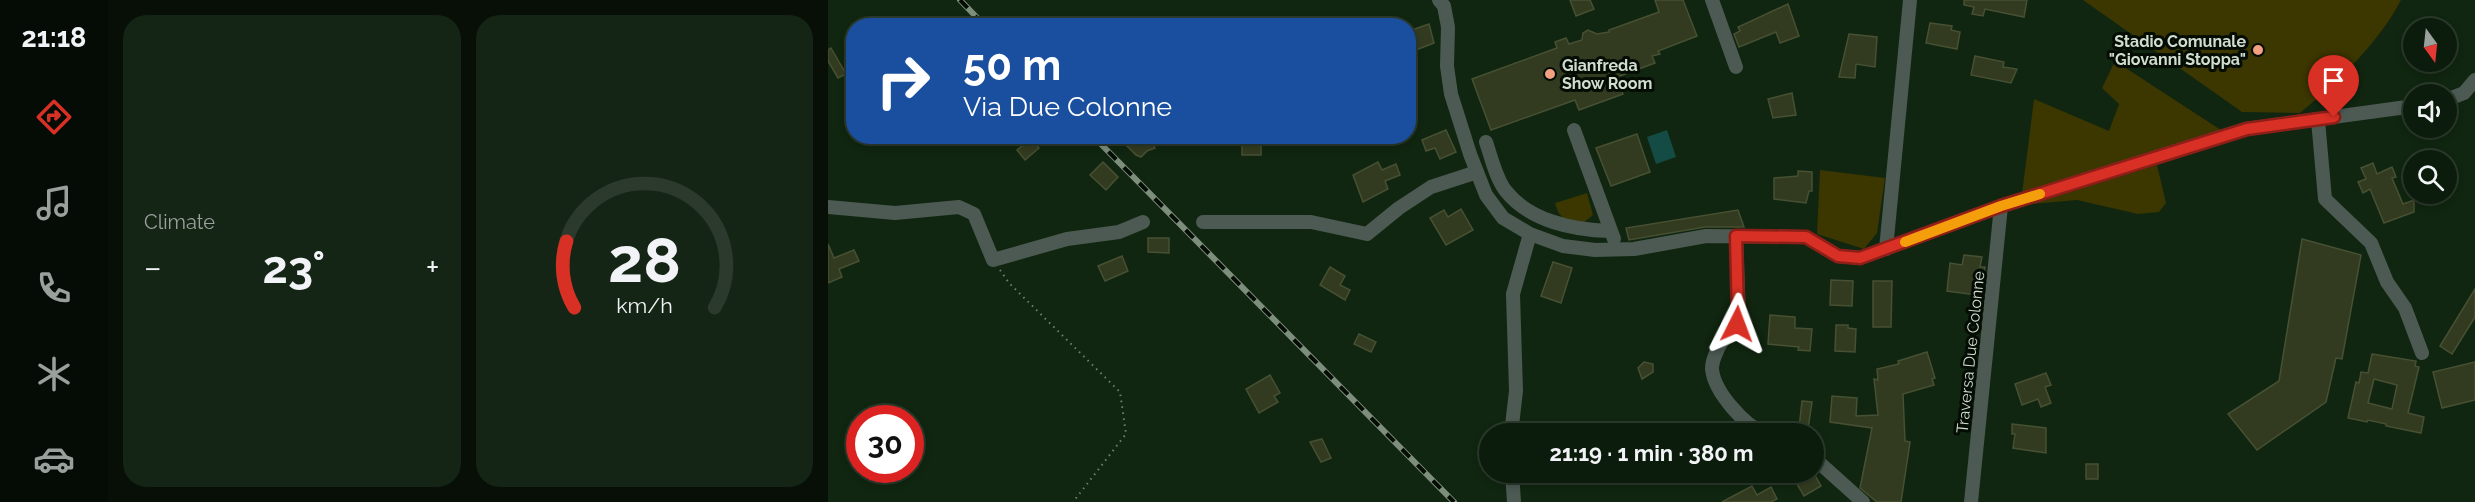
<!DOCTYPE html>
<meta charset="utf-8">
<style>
:root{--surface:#0c1c0c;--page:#152515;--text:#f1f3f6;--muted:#9aa19d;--line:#2c3a2d;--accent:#d93025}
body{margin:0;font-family:Raleway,sans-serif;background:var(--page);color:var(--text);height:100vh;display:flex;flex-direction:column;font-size:22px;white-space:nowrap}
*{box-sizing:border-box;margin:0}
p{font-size:20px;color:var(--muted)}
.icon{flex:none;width:33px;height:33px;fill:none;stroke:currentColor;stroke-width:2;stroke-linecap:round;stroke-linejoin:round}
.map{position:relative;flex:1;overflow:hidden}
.sheet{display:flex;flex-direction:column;gap:15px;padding:15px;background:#070f07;width:720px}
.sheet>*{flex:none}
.banner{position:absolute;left:18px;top:18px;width:570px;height:126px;border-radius:24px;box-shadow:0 3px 9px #0003,0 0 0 2px var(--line);background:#1a4fa0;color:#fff;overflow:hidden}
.needle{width:39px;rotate:165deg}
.tools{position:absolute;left:1575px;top:18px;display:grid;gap:12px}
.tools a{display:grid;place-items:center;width:54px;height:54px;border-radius:50%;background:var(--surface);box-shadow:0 3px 9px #0003,0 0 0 2px var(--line);font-size:30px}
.speed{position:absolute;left:18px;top:405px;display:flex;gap:12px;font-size:30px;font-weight:700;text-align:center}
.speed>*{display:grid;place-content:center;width:78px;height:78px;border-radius:50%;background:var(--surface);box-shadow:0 3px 9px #0003,0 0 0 2px var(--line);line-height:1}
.speed .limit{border:9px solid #d22;background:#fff;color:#111}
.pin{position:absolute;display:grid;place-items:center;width:51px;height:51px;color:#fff;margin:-62px -26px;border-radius:50% 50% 50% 0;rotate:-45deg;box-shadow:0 0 6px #0007}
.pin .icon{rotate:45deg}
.me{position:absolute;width:66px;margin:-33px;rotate:3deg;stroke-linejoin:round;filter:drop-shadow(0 0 4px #0008)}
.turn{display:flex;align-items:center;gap:21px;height:126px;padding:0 18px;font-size:27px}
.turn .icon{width:78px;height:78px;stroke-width:2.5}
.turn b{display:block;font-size:42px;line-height:51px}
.big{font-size:45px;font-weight:700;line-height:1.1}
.sheet .tile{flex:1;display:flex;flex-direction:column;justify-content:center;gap:9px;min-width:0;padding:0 21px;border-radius:24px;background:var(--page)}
.sheet .dial{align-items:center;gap:0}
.dial svg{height:156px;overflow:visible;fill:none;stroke:var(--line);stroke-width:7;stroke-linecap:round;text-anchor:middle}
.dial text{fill:var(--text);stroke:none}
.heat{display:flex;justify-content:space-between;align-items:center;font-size:33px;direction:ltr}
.sheet .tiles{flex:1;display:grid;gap:15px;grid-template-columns:repeat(2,1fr)}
.trip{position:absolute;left:651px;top:423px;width:345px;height:60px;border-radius:30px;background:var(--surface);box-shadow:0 3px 9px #0003,0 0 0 2px var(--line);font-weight:700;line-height:60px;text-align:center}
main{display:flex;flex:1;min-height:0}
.dock{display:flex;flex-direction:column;width:108px;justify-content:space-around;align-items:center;background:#050b05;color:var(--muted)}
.dock .icon{width:42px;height:42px}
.dock .selected{color:var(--accent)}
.dock b{font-size:27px;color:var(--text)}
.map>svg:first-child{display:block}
.green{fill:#3c3600}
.water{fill:#154b45}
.building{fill:#323b1f;stroke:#475033;stroke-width:1.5;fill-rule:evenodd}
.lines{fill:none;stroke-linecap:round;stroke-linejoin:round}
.path{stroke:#6f816f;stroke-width:2;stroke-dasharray:1.5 4.5;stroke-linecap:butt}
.minor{stroke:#4c5a53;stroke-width:14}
.rail-casing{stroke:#7e8e7d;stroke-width:6}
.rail{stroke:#040c04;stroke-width:4;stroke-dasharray:11;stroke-linecap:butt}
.route-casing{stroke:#8d1f18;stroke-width:15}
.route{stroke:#d93025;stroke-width:10}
.slow{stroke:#f59e0b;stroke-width:10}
.poi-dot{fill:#f3a081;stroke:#040c04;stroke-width:2}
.labels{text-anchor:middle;stroke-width:6;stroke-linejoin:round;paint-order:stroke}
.poi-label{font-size:16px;font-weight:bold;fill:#d0ddcf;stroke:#040c04;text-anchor:end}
.street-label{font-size:16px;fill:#d0ddcf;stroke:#040c04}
</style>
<main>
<nav class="dock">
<b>21:18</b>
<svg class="icon selected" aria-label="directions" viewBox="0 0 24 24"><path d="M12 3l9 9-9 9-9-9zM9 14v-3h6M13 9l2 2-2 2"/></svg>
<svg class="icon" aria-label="music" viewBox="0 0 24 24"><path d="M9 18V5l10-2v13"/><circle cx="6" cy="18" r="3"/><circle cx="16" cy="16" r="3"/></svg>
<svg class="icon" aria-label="phone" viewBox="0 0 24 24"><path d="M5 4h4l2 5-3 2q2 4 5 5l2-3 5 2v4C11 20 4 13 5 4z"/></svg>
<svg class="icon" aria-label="climate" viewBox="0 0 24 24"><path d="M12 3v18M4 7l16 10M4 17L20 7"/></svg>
<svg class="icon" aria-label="car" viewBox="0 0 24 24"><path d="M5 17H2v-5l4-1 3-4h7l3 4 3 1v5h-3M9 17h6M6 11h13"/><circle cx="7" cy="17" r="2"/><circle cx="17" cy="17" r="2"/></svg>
</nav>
<section class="sheet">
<div class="tiles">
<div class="tile"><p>Climate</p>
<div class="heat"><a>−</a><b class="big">23°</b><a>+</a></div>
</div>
<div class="tile dial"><svg viewBox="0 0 100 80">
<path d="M14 69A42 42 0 1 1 86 69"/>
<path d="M14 69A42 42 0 0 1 10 35" stroke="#d93025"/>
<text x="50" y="56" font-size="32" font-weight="700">28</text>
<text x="50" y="72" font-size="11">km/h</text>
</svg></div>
</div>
</section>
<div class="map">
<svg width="1647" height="502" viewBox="0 0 1647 502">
<rect width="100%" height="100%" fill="#102610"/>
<!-- green -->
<g class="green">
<path d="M1255,0H1573C1550,44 1510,81 1472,113L1414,112Z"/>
<path d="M1287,61L1396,132L1194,194L1206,99L1281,131L1291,104L1274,88Z"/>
<path d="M1329,165L1338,203L1331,212L1310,214L1249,200L1204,204Z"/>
<path d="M992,170L1057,178L1049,233L1036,249L989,234Z"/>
<path d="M759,193L765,215L755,223C738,219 732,221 727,203Z"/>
</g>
<!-- water -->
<path class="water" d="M839,130L848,157L828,164L819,137Z"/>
<!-- building -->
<g class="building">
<path d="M742,0H762L766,9L748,16Z"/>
<path d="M827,0H855L869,36L830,51L832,54L824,56L827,63L789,77L795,94L751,110L747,100L663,130L644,79L729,48L727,42L738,38L741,44L754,40L755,33L760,30L769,34L781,32V30L831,12Z"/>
<path d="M1136,0H1199L1196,17L1157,9L1155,16L1144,14L1146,7L1136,5Z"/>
<path d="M960,4L971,36L952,43L948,32L911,47L906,34L912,31L910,27Z"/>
<path d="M1102,23L1124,26L1123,30L1132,32L1129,49L1098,43Z"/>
<path d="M601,24L606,43L588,50L581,31Z"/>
<path d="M1021,34L1049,37L1047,67L1028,64L1027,78L1011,77Z"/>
<path d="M3,48L18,74L10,78L0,61V50Z"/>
<path d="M1147,56L1176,62L1175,67L1189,69L1183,83L1143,75Z"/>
<path d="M964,93L968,115L945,118L940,99Z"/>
<path d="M618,130L628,152L612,159L607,148L598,151L594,140Z"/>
<path d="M809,134L822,172L783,186L768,148Z"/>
<path d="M289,136H322L327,148L319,151L313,157L308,155Z"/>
<rect x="414" y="136" width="19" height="19"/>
<path d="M203,139L211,148L197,160L189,150Z"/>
<path d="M275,162L290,177L278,190L262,175Z"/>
<path d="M550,162L554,170L568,164L572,175L557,181L560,189L535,202L525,175Z"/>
<path d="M1545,163L1549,174L1564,167L1568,177L1564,178L1575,204L1586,200V212L1556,223L1542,189L1535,193L1530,182L1538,179L1533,168Z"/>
<path d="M970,171L984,172V191H981L978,203L946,199V178L970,176Z"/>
<path d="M633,209L645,230L618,245L602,218L616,210L620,217Z"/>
<path d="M910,210L916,227H877L801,240L798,228Z"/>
<path d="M320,238H341V253L320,252Z"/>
<path d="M1474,239L1533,255L1514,359L1508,358L1498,402L1429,450L1400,414L1451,381Z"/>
<path d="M0,244L6,258L26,250L31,261L11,269L14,277L0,283Z"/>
<path d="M1136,255L1154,257L1152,267H1157L1155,279H1151L1149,295L1119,291L1122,263L1134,265Z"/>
<path d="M294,256L300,271L277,281L270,266Z"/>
<path d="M725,262L744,268L733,303L713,296Z"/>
<path d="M502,267L517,276L512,285L522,290L517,300L492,285Z"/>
<path d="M1003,280L1025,281L1024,306L1002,305Z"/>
<path d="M1045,281H1064L1063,327H1045Z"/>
<path d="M1647,289V317L1624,354L1612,346Z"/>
<path d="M942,315L967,317V328L984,329L982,351L970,350L971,347L940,344Z"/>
<path d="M1008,325H1020V328L1028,329L1027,352L1007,351Z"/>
<path d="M531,334L548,342L543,352L526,344Z"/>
<path d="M1099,352L1107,378L1104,379L1106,385L1075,394L1077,441L1082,442L1073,502H1049L1032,488L1044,428L1002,422L1004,396L1029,398L1028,416L1050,415L1046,379L1050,380L1049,369L1071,364L1070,361Z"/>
<path d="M1544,354L1588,361L1587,366L1591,367L1580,413L1596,417L1593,433L1558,426V424L1540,420L1539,422L1520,418L1528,382L1531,383L1533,372L1540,373ZM1546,379L1569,385L1564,409L1540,403Z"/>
<path d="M816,362L825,364V372L814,379L810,368Z"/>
<path d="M1647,362V400L1614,408L1605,372Z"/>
<path d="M1218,373L1223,385L1217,387L1223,403L1213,407L1210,399L1194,405L1187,384Z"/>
<path d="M442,375L452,393L446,396L450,402L431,413L418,389Z"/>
<path d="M974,401L984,402L980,429L971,428Z"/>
<path d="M1184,424L1218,428V453L1185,448L1187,434H1184Z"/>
<path d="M494,439L503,458L493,462L482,442Z"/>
<rect x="1258" y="464" width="12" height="15"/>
<path d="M962,472H985L993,486L976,496Z"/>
<path d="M924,486L929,495L943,487L949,499L943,502H894Z"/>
</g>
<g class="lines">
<!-- path -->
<path class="path" d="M172,270L181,283L292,392L298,434L245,502"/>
<!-- minor -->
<g class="minor">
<path d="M611,0L616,6L620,27L619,66L623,94L642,154L658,195L675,218L702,234L735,246L767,250L806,249L878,236L978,237L1010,256L1032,258L1173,206L1418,129L1586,106"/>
<path d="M884,0L908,67"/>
<path d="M1618,100L1636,93L1647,80"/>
<path d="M1490,120L1497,199L1543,243L1559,282L1577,308L1594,353"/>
<path d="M746,130L786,239"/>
<path d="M658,142C663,157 668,178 677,190C701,221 745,230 782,231"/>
<path d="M0,207L67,213L131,207L146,214L165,260L239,239L291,232L315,222"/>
<path d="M375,222H483L539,234L571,208L603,187L649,172"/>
<path d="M908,236L911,315C907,330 894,337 889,351C886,357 884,363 884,369C886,392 917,426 937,434"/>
<path d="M1058,249L1082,0"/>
<path d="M683,434L688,391L685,294L702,234"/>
<path d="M986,458L1035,502"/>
<path d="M684,472L686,502"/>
<path d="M1143,502L1173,206"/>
</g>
<!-- rail casing -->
<g class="rail-casing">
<g id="rail">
<path d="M132,0L157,26"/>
<path d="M265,136L626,502"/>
</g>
</g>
<!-- rail -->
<use href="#rail" class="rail"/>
</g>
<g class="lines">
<!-- route casing -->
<g class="route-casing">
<path id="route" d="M909,324L910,315L908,236L978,237L1010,256L1032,258L1173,206L1419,129L1506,117"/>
</g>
<!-- route -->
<use href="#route" class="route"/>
<!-- slow -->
<path class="slow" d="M1077,242L1173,206L1212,194"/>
</g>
<!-- markers -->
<g class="poi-dot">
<circle cx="1430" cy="50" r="6"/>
<circle cx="722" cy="74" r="6"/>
</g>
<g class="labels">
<!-- poi labels -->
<g class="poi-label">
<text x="1418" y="47">Stadio Comunale<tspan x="1418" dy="18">"Giovanni Stoppa"</tspan></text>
<text x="734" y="71" text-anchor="start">Gianfreda<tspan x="734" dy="18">Show Room</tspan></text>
</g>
<!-- street labels -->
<g class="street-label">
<text transform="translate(1142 352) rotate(-84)" y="6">Traversa Due Colonne</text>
</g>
</g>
</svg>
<div class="tools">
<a><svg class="needle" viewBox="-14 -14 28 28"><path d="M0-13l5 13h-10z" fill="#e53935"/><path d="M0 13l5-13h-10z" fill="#9aa19d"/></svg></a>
<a><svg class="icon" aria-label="sound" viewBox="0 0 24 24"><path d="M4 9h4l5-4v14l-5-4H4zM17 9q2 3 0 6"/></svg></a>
<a><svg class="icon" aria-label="search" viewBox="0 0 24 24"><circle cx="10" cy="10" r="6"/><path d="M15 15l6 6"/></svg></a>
</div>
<div class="speed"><div class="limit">30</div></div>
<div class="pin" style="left:1506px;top:117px;background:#d93025"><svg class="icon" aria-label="arrive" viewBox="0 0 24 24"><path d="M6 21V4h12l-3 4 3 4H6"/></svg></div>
<svg class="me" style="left:909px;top:324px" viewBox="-20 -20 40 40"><path d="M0-17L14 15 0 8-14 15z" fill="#d93025" stroke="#fff" stroke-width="4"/></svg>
<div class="trip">21:19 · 1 min · 380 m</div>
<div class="banner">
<div class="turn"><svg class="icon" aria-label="right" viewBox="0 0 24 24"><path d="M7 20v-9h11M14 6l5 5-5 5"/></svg><div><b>50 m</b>Via Due Colonne</div></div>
</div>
</div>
</main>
